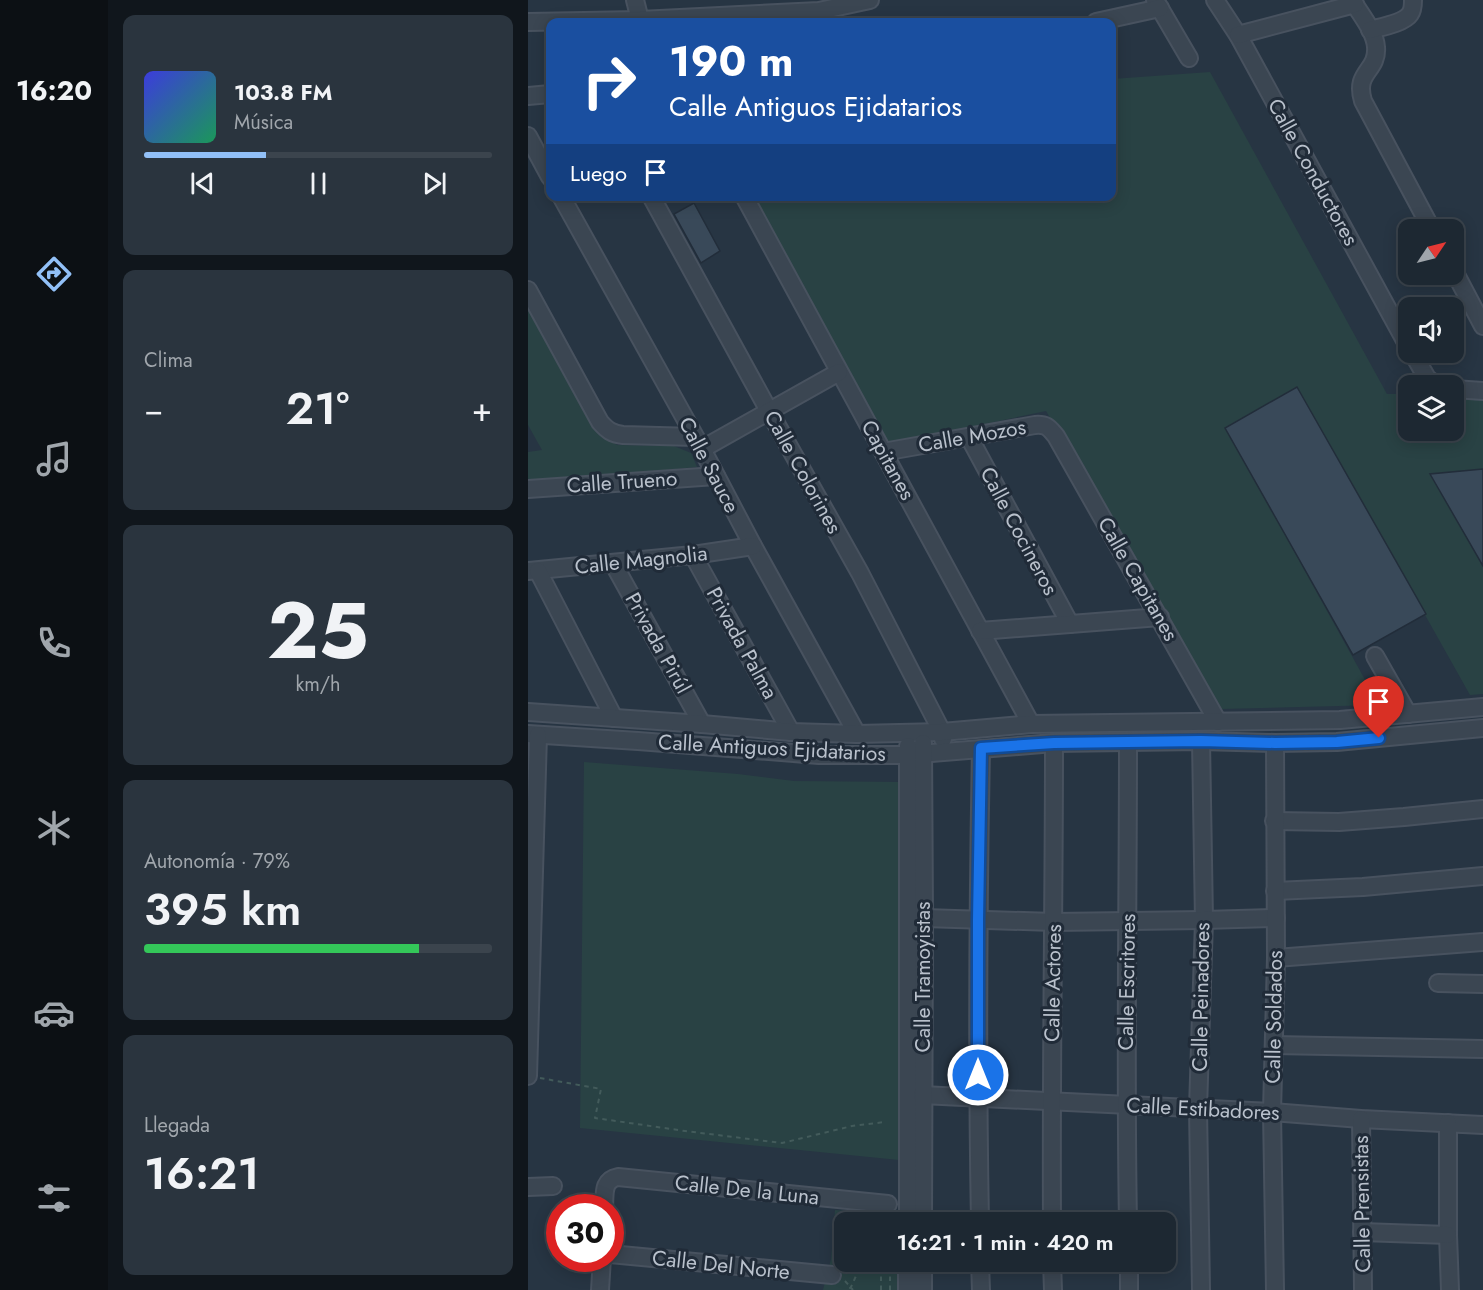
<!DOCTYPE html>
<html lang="es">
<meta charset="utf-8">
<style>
:root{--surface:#1d2832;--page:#2a343e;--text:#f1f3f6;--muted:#a0a6ac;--line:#3b444d;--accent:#92c0f7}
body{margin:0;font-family:Jost,sans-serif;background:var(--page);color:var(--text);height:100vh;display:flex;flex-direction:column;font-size:22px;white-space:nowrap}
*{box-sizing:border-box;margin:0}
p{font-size:20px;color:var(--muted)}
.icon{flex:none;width:33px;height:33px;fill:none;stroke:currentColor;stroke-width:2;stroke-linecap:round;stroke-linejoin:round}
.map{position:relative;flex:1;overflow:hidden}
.sheet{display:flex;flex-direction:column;gap:15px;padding:15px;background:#10161c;width:420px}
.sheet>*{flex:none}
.top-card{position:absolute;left:18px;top:18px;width:570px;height:183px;border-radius:12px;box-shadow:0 3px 15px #0003,0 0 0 2px var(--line);background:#1a4fa0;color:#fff;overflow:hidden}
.needle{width:39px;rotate:55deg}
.controls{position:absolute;left:870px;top:219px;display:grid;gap:12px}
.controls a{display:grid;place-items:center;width:66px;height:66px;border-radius:12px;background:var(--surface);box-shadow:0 3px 15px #0003,0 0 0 2px var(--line);font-size:30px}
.speed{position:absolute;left:18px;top:1194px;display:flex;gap:12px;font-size:30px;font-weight:700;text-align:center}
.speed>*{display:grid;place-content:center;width:78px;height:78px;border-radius:50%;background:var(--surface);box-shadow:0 3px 15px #0003,0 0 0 2px var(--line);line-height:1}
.speed .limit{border:9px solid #d22;background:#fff;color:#111}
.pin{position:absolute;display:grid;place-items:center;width:51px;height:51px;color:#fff;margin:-62px -26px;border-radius:50% 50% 50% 0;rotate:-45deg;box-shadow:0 0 6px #0007}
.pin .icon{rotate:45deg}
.me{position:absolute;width:66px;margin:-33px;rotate:0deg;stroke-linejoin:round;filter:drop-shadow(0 0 4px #0008)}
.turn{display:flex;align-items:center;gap:21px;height:126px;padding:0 24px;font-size:27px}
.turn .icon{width:78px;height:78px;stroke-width:2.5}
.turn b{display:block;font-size:42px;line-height:51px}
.then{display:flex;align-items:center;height:57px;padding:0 24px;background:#0003;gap:12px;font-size:22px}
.big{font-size:45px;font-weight:600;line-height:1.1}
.sheet .tile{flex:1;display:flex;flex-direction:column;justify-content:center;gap:9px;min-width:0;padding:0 21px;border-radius:12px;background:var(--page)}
.sheet .dial{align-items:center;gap:0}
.dial b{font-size:78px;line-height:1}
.song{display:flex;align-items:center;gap:18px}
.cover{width:72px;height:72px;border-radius:9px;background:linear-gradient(135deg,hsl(240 70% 55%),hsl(150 70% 35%))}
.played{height:6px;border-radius:3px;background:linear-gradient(90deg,var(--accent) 35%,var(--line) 35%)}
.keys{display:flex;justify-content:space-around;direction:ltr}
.heat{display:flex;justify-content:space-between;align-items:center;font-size:33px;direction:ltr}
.charge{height:9px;border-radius:4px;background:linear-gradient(90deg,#34c759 79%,var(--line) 0)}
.trip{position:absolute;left:306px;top:1212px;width:342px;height:60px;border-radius:12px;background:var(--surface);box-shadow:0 3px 15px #0003,0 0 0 2px var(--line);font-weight:600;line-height:60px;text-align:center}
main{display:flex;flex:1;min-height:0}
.tabs{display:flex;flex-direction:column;width:108px;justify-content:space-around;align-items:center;background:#0c1014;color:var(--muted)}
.tabs .icon{width:42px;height:42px}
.tabs .on{color:var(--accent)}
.tabs b{font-size:27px;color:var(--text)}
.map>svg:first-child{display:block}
.green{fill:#294244}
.building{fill:#394959;stroke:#222d3a;stroke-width:1.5}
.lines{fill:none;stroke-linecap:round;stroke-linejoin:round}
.minor-casing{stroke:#48525f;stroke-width:20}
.path{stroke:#435b5b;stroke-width:2;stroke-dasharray:4.5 4.5;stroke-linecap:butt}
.minor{stroke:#3b4652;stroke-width:16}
.route-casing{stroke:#114b97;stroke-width:15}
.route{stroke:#1a73e8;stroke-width:10}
.labels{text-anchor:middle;stroke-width:6;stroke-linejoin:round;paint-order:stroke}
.street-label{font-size:21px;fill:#b9c1cc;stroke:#202b38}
</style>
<main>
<nav class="tabs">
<b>16:20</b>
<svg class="icon on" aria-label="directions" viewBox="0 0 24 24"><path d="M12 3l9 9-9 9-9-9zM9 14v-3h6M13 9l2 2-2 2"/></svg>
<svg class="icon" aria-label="music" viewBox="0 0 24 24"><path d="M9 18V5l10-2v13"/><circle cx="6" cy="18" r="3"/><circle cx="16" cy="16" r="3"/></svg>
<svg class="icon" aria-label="phone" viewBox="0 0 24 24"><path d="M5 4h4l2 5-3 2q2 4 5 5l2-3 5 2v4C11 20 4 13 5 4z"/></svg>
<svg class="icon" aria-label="climate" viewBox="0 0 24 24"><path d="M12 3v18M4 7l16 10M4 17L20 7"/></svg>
<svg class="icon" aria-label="car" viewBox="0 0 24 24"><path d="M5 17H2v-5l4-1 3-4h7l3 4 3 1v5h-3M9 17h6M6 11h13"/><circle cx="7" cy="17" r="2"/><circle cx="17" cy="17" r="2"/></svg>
<svg class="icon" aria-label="filters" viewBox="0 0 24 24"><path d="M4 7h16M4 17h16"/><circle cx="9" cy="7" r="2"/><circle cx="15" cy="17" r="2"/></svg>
</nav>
<section class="sheet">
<div class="tile">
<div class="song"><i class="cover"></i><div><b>103.8 FM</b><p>Música</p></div></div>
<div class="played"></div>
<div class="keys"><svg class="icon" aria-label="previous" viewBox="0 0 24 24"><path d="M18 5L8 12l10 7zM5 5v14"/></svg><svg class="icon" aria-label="pause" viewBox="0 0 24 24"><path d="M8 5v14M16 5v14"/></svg><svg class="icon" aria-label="next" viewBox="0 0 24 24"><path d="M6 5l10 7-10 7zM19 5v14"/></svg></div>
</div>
<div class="tile"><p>Clima</p>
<div class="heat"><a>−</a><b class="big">21°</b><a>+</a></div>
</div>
<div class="tile dial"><b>25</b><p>km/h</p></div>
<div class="tile"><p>Autonomía · 79%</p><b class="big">395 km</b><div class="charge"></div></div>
<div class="tile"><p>Llegada</p><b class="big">16:21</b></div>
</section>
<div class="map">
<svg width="955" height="1290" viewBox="0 0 955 1290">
<rect width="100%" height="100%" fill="#273543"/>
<!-- green -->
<g class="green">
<path d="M682,72L859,394H880V430H926V394H955V469L903,474L955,567V694L942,695L769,387L698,428L851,705L693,709L518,411L361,444L225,197L584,196V79Z"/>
<path d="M0,307L68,429L89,445L146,446L163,453L169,467L0,483V452L14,450L0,425Z"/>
<path d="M56,762L210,774L266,781L374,782L371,1160L52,1128Z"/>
<path d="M307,1210L374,1215V1222H316V1262H374V1290H295L303,1259Z"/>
</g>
<!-- building -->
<g class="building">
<path d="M166,203L192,251L173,263L146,214Z"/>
<path d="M769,387L898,614L825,655L697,428Z"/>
<path d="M955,469V566L902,474Z"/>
</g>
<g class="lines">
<!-- minor casing -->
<g class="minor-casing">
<g id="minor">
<path d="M107,0L112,20"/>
<path d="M627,0L661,58"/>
<path d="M687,0L710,35L880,346"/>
<path d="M824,0C832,14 847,31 848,47C850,72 826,71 835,101L904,230"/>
<path d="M0,22L112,20L291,11L342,0"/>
<path d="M568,22L632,8"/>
<path d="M842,30C853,27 876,23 882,14C885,10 885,5 885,0"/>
<path d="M710,35L827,4"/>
<path d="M0,96L22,94"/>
<path d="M0,136L22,177"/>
<path d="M33,196L174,449L225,546L329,734"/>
<path d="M123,196L241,411L332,573L414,732L415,739"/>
<path d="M216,196L503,724"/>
<path d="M926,271L955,326"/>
<path d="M0,290L72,422C79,430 84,434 95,435L167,437"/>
<path d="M884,352L899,378L909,386"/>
<path d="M926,389L955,391"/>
<path d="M441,437L542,624"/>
<path d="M174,449L311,372"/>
<path d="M355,452L507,425C519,424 521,428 528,436L690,722"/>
<path d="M0,489L188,476"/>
<path d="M165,555L263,732"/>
<path d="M85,563L174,724"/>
<path d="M0,571L165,555L225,546"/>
<path d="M10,571L86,718"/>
<path d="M452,631L632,617"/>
<path d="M847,656L880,714"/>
<path d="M0,712L174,724L263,732L329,734L414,732L503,724L812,720L955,707"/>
<path d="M0,734L110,741L291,755H379L526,743L673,741L747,743L809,742L955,728"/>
<path d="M673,741L676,920L670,1109L673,1290"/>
<path d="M380,746V1222"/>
<path d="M746,821L811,822L876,817L955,809"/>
<path d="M747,891L835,887L955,876"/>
<path d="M396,918L526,922L676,920L748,918"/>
<path d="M748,958L955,942"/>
<path d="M910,983L955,984"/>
<path d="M746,1045L955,1049"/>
<path d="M0,1076L10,735"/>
<path d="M394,1095L744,1112L833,1119L955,1125"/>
<path d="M833,1119L835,1290"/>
<path d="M920,1123V1235L922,1290"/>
<path d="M0,1187L25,1186"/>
<path d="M76,1208C77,1194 74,1180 90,1177L360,1204"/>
<path d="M395,1222L396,918L395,743"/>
<path d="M452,1222C449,1064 450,907 453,749"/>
<path d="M524,1222C523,1063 526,903 526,743"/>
<path d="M600,1222C597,1062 600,902 600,742"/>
<path d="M834,1232L920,1235"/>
<path d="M82,1254L304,1275"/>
<path d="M395,1262V1290"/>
<path d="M452,1262L453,1290"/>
<path d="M524,1262L525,1290"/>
<path d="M601,1262V1290"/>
<path d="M72,1290L74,1258"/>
<path d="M379,1290V1262"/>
<path d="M747,1290L744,1112L748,958L747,743"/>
</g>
</g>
<!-- path -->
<g class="path">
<path d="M12,1078L73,1089L67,1118L157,1131L254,1143L324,1126L357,1122"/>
<path d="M316,1259L306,1255L310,1215L363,1221V1222"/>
<path d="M319,1262L324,1266L328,1276L323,1287L320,1290"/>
<path d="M317,1281L325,1290"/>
<path d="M353,1290V1262"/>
<path d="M362,1290V1262"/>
</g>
<!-- minor -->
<use href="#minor" class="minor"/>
</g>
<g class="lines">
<!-- route casing -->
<g class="route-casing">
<path id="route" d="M450,1075V920L453,748L526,743L673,741L747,743L809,742L851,738"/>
</g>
<!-- route -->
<use href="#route" class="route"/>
</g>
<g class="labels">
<!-- street labels -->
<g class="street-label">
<text transform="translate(785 172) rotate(61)" y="7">Calle Conductores</text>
<text transform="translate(444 436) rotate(-10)" y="7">Calle Mozos</text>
<text transform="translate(360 460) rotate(61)" y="7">Capitanes</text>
<text transform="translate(181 465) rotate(62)" y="7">Calle Sauce</text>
<text transform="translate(275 472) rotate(61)" y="7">Calle Colorines</text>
<text transform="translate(94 482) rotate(-4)" y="7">Calle Trueno</text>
<text transform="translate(491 531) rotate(62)" y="7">Calle Cocineros</text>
<text transform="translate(113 560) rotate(-6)" y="7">Calle Magnolia</text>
<text transform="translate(610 579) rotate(60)" y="7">Calle Capitanes</text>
<text transform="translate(130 643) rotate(61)" y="7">Privada Pirúl</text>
<text transform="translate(214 643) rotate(61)" y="7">Privada Palma</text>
<text transform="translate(244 748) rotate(3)" y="7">Calle Antiguos Ejidatarios</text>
<text transform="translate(395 977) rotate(-90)" y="7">Calle Tramoyistas</text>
<text transform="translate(599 982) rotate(-89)" y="7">Calle Escritores</text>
<text transform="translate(525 983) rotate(-89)" y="7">Calle Actores</text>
<text transform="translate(673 997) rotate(-89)" y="7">Calle Peinadores</text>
<text transform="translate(746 1017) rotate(-89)" y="7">Calle Soldados</text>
<text transform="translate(675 1109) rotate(3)" y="7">Calle Estibadores</text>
<text transform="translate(219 1190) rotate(6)" y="7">Calle De la Luna</text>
<text transform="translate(834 1204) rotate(-91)" y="7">Calle Prensistas</text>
<text transform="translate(193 1265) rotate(6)" y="7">Calle Del Norte</text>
</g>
</g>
</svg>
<div class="controls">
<a><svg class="needle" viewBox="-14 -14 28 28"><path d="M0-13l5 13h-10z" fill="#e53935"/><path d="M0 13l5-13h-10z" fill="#a0a6ac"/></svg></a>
<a><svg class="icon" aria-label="sound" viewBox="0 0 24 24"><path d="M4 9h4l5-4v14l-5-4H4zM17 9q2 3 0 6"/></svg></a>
<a><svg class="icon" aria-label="layers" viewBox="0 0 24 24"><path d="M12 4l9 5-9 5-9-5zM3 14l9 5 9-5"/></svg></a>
</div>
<div class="speed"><div class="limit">30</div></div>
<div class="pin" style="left:851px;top:738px;background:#d93025"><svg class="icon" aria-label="arrive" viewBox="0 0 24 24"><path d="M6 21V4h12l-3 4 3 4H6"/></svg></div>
<svg class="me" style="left:450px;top:1075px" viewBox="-20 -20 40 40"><circle r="17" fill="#1a73e8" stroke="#fff" stroke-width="3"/><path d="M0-11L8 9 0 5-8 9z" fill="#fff"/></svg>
<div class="trip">16:21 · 1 min · 420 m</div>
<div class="top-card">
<div class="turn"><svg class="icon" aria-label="right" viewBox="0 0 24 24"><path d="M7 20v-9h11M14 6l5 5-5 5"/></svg><div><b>190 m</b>Calle Antiguos Ejidatarios</div></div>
<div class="then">Luego<svg class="icon" aria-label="arrive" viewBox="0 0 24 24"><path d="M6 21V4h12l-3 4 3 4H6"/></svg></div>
</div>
</div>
</main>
